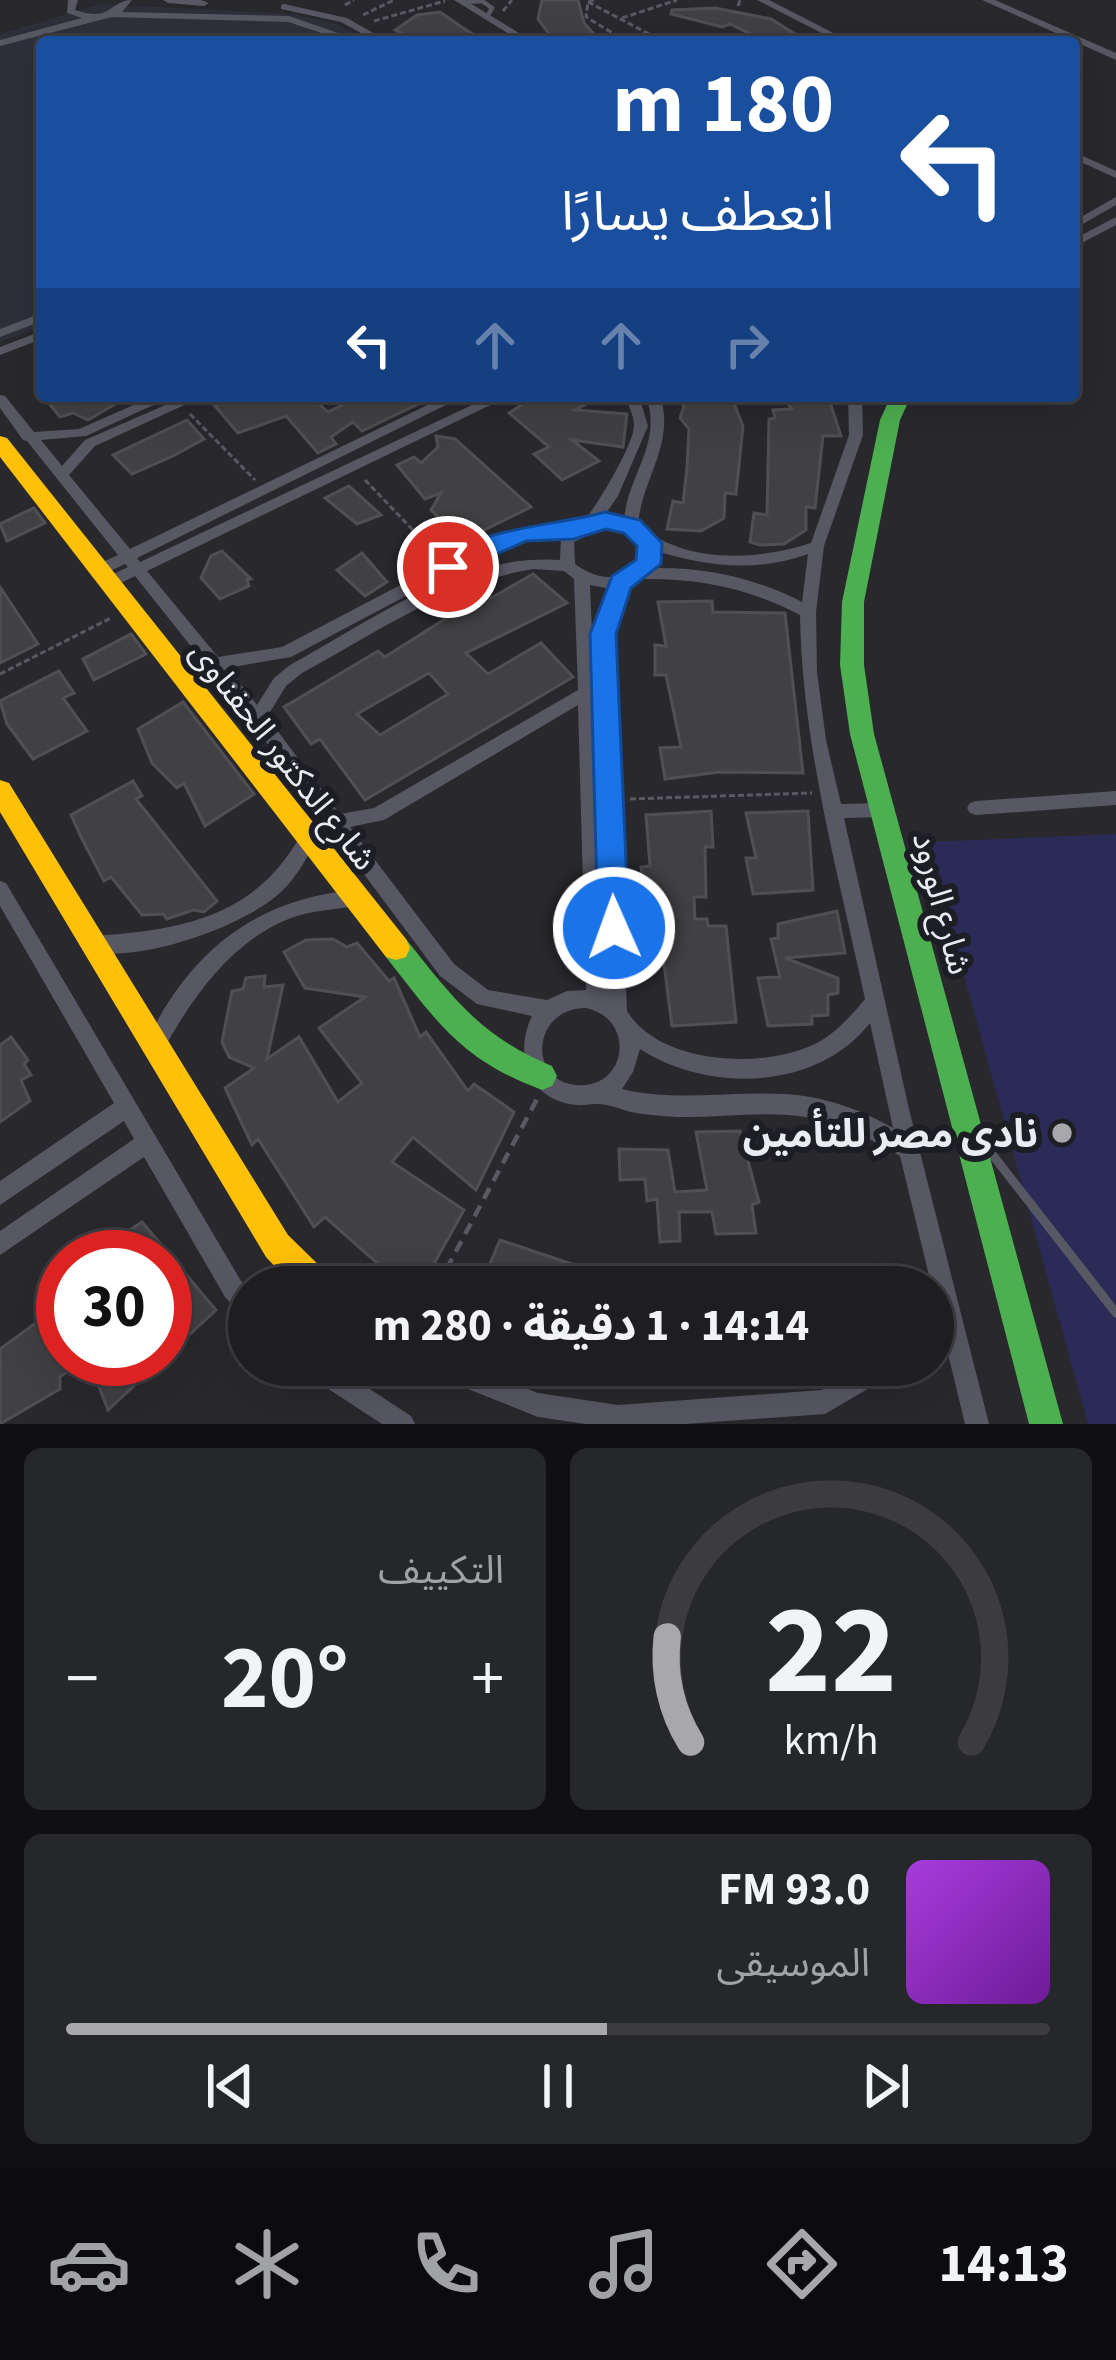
<!DOCTYPE html>
<html lang="ar">
<meta charset="utf-8">
<style>
:root{--surface:#1e1e22;--page:#26272a;--text:#f1f3f6;--muted:#a1a2a5;--line:#3c3c40;--accent:#a7a7ac}
body{margin:0;font-family:"Source Sans 3","Noto Sans Arabic",sans-serif;background:var(--page);color:var(--text);direction:rtl;height:100vh;display:flex;flex-direction:column;font-size:45px;white-space:nowrap}
*{box-sizing:border-box;margin:0}
p{font-size:39px;color:var(--muted)}
.icon{flex:none;width:66px;height:66px;fill:none;stroke:currentColor;stroke-width:2;stroke-linecap:round;stroke-linejoin:round}
.map{position:relative;height:1424px;overflow:hidden;direction:ltr}
.sheet{display:flex;flex-direction:column;gap:24px;padding:24px;background:#101013;flex:1}
.sheet>*{flex:none}
.hud{position:absolute;left:36px;top:36px;width:1044px;height:366px;border-radius:12px;box-shadow:0 12px 48px #0002,0 0 0 3px var(--line);direction:rtl;background:#1a4fa0;color:#fff;overflow:hidden}
.speed{position:absolute;left:36px;top:1230px;display:flex;gap:24px;font-size:60px;font-weight:700;text-align:center}
.speed>*{display:grid;place-content:center;width:156px;height:156px;border-radius:50%;background:var(--surface);box-shadow:0 12px 48px #0002,0 0 0 3px var(--line);line-height:1}
.speed .limit{border:18px solid #d22;background:#fff;color:#111}
.pin{position:absolute;display:grid;place-items:center;width:102px;height:102px;color:#fff;margin:-51px;border:6px solid #fff;border-radius:50%;box-shadow:0 3px 12px #0007}
.me{position:absolute;width:132px;margin:-66px;rotate:358deg;stroke-linejoin:round;filter:drop-shadow(0 0 9px #0008)}
.turn{display:flex;align-items:center;gap:42px;height:252px;padding:0 48px;font-size:54px}
.turn .icon{width:156px;height:156px;stroke-width:2.5}
.turn b{display:block;font-size:84px;line-height:102px}
.lanes{display:flex;align-items:center;height:114px;padding:0 48px;background:#0003;justify-content:center;gap:60px;direction:ltr}
.lanes .off{opacity:.35}
.big{font-size:90px;font-weight:700;line-height:1.1}
.sheet .tile{flex:1;display:flex;flex-direction:column;justify-content:center;gap:18px;min-width:0;padding:0 42px;border-radius:18px;background:var(--page)}
.sheet .dial{align-items:center;gap:0}
.dial svg{height:312px;overflow:visible;fill:none;stroke:var(--line);stroke-width:7;stroke-linecap:round;text-anchor:middle}
.dial text{fill:var(--text);stroke:none}
.song{display:flex;align-items:center;gap:36px}
.cover{width:144px;height:144px;border-radius:18px;background:linear-gradient(135deg,hsl(280 70% 55%),hsl(280 70% 35%))}
.played{height:12px;border-radius:6px;background:linear-gradient(90deg,var(--accent) 55%,var(--line) 55%)}
.keys{display:flex;justify-content:space-around;direction:ltr}
.heat{display:flex;justify-content:space-between;align-items:center;font-size:66px;direction:ltr}
.sheet .tiles{flex:1;display:grid;gap:24px;grid-template-columns:1fr 1fr}
.tile:last-child{grid-column:span 2}
.trip{position:absolute;left:228px;top:1266px;width:726px;height:120px;border-radius:60px;background:var(--surface);box-shadow:0 12px 48px #0002,0 0 0 3px var(--line);font-weight:700;line-height:120px;text-align:center;direction:rtl}
.tab-bar{display:flex;height:192px;justify-content:space-around;align-items:center;background:#0c0c0e;color:var(--muted)}
.tab-bar .icon{width:84px;height:84px}
.tab-bar .current{color:var(--accent)}
.tab-bar b{font-size:54px;color:var(--text)}
.map>svg:first-child{display:block}
.built{fill:#2d2f3a}
.green{fill:#2a2b57}
.building{fill:#414144;stroke:#505054;stroke-width:3;fill-rule:evenodd}
.lines{fill:none;stroke-linecap:round;stroke-linejoin:round}
.path-far1{stroke:#585962;stroke-width:3;stroke-dasharray:6 3;stroke-linecap:butt}
.path{stroke:#585962;stroke-width:4.5;stroke-dasharray:12 8;stroke-linecap:butt}
.lane-far1{stroke:#575863;stroke-width:4.5}
.lane{stroke:#575863;stroke-width:9}
.street{fill:#575863;fill-rule:evenodd}
.fast{fill:#4caf50;fill-rule:evenodd}
.slow{fill:#ffc107;fill-rule:evenodd}
.route{fill:#1a73e8;stroke:#114b97;stroke-width:3}
.poi-dot{fill:#a7a7ac;stroke:#1d1e24;stroke-width:4.5}
.labels{text-anchor:middle;stroke-width:12;stroke-linejoin:round;paint-order:stroke}
.street-label{font-size:33px;fill:#ebecf1;stroke:#1d1e24}
.near-poi-label{font-size:39px;font-weight:bold;fill:#ebecf1;stroke:#1d1e24;text-anchor:end}
</style>
<div class="map">
<svg width="1116" height="1424" viewBox="0 0 1116 1424">
<rect width="100%" height="100%" fill="#28282d"/>
<!-- built -->
<path class="built" d="M101,4L294,14L336,24L373,42H42V326L0,342V34Z"/>
<!-- green -->
<path class="green" d="M1116,834V1424H1088L927,842Z"/>
<!-- building -->
<g class="building">
<path d="M542,0H578L584,23L601,42L552,38L538,19Z"/>
<path d="M715,8L771,19L808,42H767L730,24L722,27L671,14L672,10Z"/>
<path d="M440,12L463,28L485,42H418L395,30L417,15Z"/>
<path d="M43,396H77L81,401L129,396L88,420L73,413L60,417Z"/>
<path d="M240,396H310L328,412L361,396H435L362,431L353,422L331,437L336,444L318,453L286,416L238,433L215,406Z"/>
<path d="M536,396H602L575,410L627,414L623,447L572,440L599,461L562,480L534,454L549,447L509,413Z"/>
<path d="M677,396H731L743,426L736,494L725,493L724,518L701,531L667,529L673,501L683,503L687,467L689,429L680,418L684,406Z"/>
<path d="M782,396H828L841,436H823L815,508L806,507V530L784,544L760,545L750,542L754,513L767,515L769,419L775,418L773,410L792,409Z"/>
<path d="M187,420L204,439L173,456L132,474L113,455Z"/>
<path d="M436,436L455,439L531,507L462,541L431,510L441,493L425,499L397,465L414,457L421,463L438,447Z"/>
<path d="M349,486L381,515L357,524L325,498Z"/>
<path d="M34,508L45,523L7,541L0,524Z"/>
<path d="M222,551L251,579L247,580L249,586L220,599L201,578L211,556Z"/>
<path d="M362,553L387,582L365,596L337,570Z"/>
<path d="M533,574L567,603L466,653L488,674L541,643L573,677L365,800L320,739L311,744L284,707L378,651L385,657L486,593L491,598ZM429,673L448,694L380,735L357,714Z"/>
<path d="M0,587L38,644L0,663Z"/>
<path d="M712,601L713,612L785,613L803,773L720,772L665,779L660,748L681,747L666,675H655V645L666,646L658,602Z"/>
<path d="M131,634L146,654L94,680L83,659Z"/>
<path d="M59,671L74,693L63,698L87,731L33,759L7,724L0,701Z"/>
<path d="M183,702L254,794L205,826L184,783L177,788L152,763L138,729Z"/>
<path d="M133,781L142,796L136,799L217,901L204,912L193,910L167,919L163,914L142,915L111,877L104,881L82,839L71,815Z"/>
<path d="M711,811L713,847H705L706,897H694L695,919H707L708,926H726L736,1022L672,1026L656,902L647,903L641,867L650,866L646,815Z"/>
<path d="M808,811L813,890L753,894L746,858H756L746,813Z"/>
<path d="M837,911L845,953L785,958L838,978V993L828,995V1015L812,1016V1024L768,1026L758,978L780,977L771,939L778,938V924Z"/>
<path d="M333,939L347,947L357,943L389,981L394,978L420,1037L426,1032L468,1091L474,1084L514,1112L476,1190L413,1137L392,1162L464,1210L421,1287H404L325,1217L314,1227L258,1139L252,1145L225,1088L254,1068L229,1057L222,1042L232,991L243,989L246,978L265,976L264,987L283,985L267,1059L299,1037L338,1102L362,1083L319,1028L365,997L305,988L284,952L306,940Z"/>
<path d="M11,1037L28,1060L24,1064L31,1075L21,1080L30,1101L0,1122V1045Z"/>
<path d="M740,1131L759,1202L752,1205L756,1233L716,1234L712,1212H679L680,1241L660,1242L657,1199L647,1201L645,1179L620,1180L619,1149L668,1150L675,1192L707,1190L696,1132Z"/>
<path d="M142,1222L216,1310L165,1357V1257H88Z"/>
<path d="M500,1240L572,1264L566,1287H480Z"/>
<path d="M63,1303V1359H84L60,1377V1389L0,1424V1349Z"/>
<path d="M88,1359H163L108,1410Z"/>
</g>
<g class="lines">
<!-- path-far1 -->
<g class="path-far1">
<path d="M594,0L588,2L586,17L616,35L734,42"/>
<path d="M588,2L649,34"/>
<path d="M345,5L354,0"/>
<path d="M738,6L740,0"/>
<path d="M503,11L512,0"/>
<path d="M363,15L394,0"/>
<path d="M622,18L677,0"/>
<path d="M374,21L445,1"/>
<path d="M684,35L696,42"/>
<path d="M190,414L255,480"/>
<path d="M365,480L437,555"/>
<path d="M0,674L111,618"/>
<path d="M630,799L812,793"/>
</g>
<!-- path -->
<path class="path" d="M437,1287L537,1099"/>
<!-- lane-far1 -->
<path class="lane-far1" d="M462,2L482,1L492,8L487,17"/>
<!-- lane -->
<path class="lane" d="M984,1144L1116,1313"/>
<!-- street -->
<g class="street">
<path d="M68,0H78L75,10C112,23 110,0 132,0L122,12L289,16L364,42H349L288,22L112,17L0,46V40L82,18L67,13Z"/>
<path d="M163,0H201L209,3L204,6L168,3Z"/>
<path d="M454,0H465L534,42H522Z"/>
<path d="M757,0H769L851,42H839Z"/>
<path d="M982,0H995L1116,53V60Z"/>
<path d="M284,4L347,18L389,42H377L341,22L281,9V5Z"/>
<path d="M1074,152L1116,171V178L1074,159Z"/>
<path d="M1116,197V205L1074,229V221Z"/>
<path d="M1116,217V225L1074,247V239Z"/>
<path d="M42,313V321L0,337V329Z"/>
<path d="M42,331V339L0,355V347Z"/>
<path d="M0,395L5,396L34,432L79,429L154,396H173L86,436L41,440L62,466L85,440L186,396H204L95,446L69,475L130,549L446,396H464L137,558L140,562L491,396H509L147,571L218,657L282,647L494,536L523,528L579,527C592,514 634,446 634,425C634,416 628,404 625,396H639L648,426L618,496L604,516L624,520C628,474 663,444 646,396H660C676,442 642,479 638,524C683,564 757,561 811,543L849,435L848,396H862L863,435L824,546L816,612L817,672L826,740L841,804L884,803L890,805L893,810L890,815L884,817L844,818L909,1109L989,1424H965L900,1156C864,1135 831,1118 788,1115C751,1112 714,1118 677,1117C662,1116 646,1115 631,1112C620,1109 607,1103 595,1104C589,1104 583,1106 577,1105C529,1101 513,1055 532,1016L477,1004L440,976L331,830L328,828L326,822L252,723L135,576L113,587H103L100,583L103,579L128,567L125,564L104,574H94L91,570L94,566L118,555L27,441L23,440L0,408ZM606,526L627,530L643,545L642,562C620,582 598,581 575,564L574,542ZM561,537L560,560C461,553 374,619 290,665L274,678L257,705L227,668L291,657L504,544L523,538ZM657,551C707,567 758,572 808,554L802,602C756,578 705,567 654,568ZM534,569L564,571L574,579L578,690L374,808L340,814L267,717L286,686L302,673C377,632 448,582 534,569ZM641,579C699,578 749,588 800,615C802,745 838,872 865,999C851,1016 837,1032 817,1043C764,1070 660,1065 627,1011L611,634L628,585ZM590,585L611,589L595,634L607,996ZM578,705L586,990L567,991L547,1000L488,990L454,964L350,827L384,820ZM586,1008C637,1019 627,1090 576,1085C527,1081 532,1008 586,1008ZM870,1023L893,1128C860,1109 823,1096 784,1094C730,1091 675,1102 622,1089L633,1072L640,1049C708,1093 817,1091 870,1023Z"/>
<path d="M1116,791V805L976,815L970,813L967,808L970,803L976,801Z"/>
<path d="M308,830L314,833L317,838C307,858 297,877 281,892C244,927 136,964 87,951L85,945L87,939L94,936C183,930 256,917 302,833Z"/>
<path d="M0,881L6,883L241,1281L249,1290V1317L241,1314L225,1297L144,1157L0,1255V1231L134,1139L124,1121L0,1205V1181L114,1103L0,906Z"/>
<path d="M355,890L362,892L364,898L362,904C341,910 319,909 297,916C234,937 193,996 162,1052L155,1054L148,1052L145,1045C188,953 254,899 355,890Z"/>
<path d="M300,1365H333L411,1416L415,1424H382L304,1373Z"/>
<path d="M424,1365H466L538,1393L618,1405L822,1390L865,1365H899L895,1373L825,1414L685,1424H586L538,1417L428,1373Z"/>
</g>
<!-- fast -->
<g class="fast">
<path d="M891,396H911L900,420L864,602V665L874,734L1063,1424H1029L850,734L840,665L842,602L880,420Z"/>
<path d="M396,936L406,939C452,997 481,1037 552,1066L557,1076L552,1086L542,1090C461,1060 437,1022 386,957L382,948L386,939Z"/>
</g>
<!-- slow -->
<g class="slow">
<path d="M0,436L7,438L406,939L410,948L406,957L396,960L386,957L0,457Z"/>
<path d="M0,780L9,783L288,1235L329,1275L333,1287H294L266,1257L0,812Z"/>
</g>
</g>
<!-- route -->
<path class="route" d="M605,512L640,520L662,543L661,564L631,588L616,634L629,928L625,938L614,942L603,938L598,928L590,634L612,576L636,560L637,546L624,533L606,529L574,539L526,541L448,576L436,567C468,527 559,526 605,512Z"/>
<!-- markers -->
<circle class="poi-dot" cx="1062" cy="1133" r="12"/>
<g class="labels">
<!-- street labels -->
<g class="street-label">
<text transform="translate(284 755) rotate(52)" y="12">شارع الدكتور الحفناوى</text>
<text transform="translate(943 903) rotate(75)" y="12">شارع الورود</text>
</g>
<!-- near-poi labels -->
<g class="near-poi-label">
<text x="1038" y="1147">نادى مصر للتأمين</text>
</g>
</g>
</svg>
<div class="speed"><div class="limit">30</div></div>
<div class="pin" style="left:448px;top:567px;background:#d93025"><svg class="icon" aria-label="arrive" viewBox="0 0 24 24"><path d="M6 21V4h12l-3 4 3 4H6"/></svg></div>
<svg class="me" style="left:614px;top:928px" viewBox="-20 -20 40 40"><circle r="17" fill="#1a73e8" stroke="#fff" stroke-width="3"/><path d="M0-11L8 9 0 5-8 9z" fill="#fff"/></svg>
<div class="trip">14:14 · 1 دقيقة · 280 m</div>
<div class="hud">
<div class="turn"><svg class="icon" aria-label="left" viewBox="0 0 24 24"><path d="M17 20v-9H6M10 6l-5 5 5 5"/></svg><div><b>180 m</b>انعطف يسارًا</div></div>
<div class="lanes"><svg class="icon" aria-label="left" viewBox="0 0 24 24"><path d="M17 20v-9H6M10 6l-5 5 5 5"/></svg><svg class="icon off" aria-label="ahead" viewBox="0 0 24 24"><path d="M12 20V5M6 11l6-6 6 6"/></svg><svg class="icon off" aria-label="ahead" viewBox="0 0 24 24"><path d="M12 20V5M6 11l6-6 6 6"/></svg><svg class="icon off" aria-label="right" viewBox="0 0 24 24"><path d="M7 20v-9h11M14 6l5 5-5 5"/></svg></div>
</div>
</div>
<section class="sheet">
<div class="tiles">
<div class="tile dial"><svg viewBox="0 0 100 80">
<path d="M14 69A42 42 0 1 1 86 69"/>
<path d="M14 69A42 42 0 0 1 8 42" stroke="#a7a7ac"/>
<text x="50" y="56" font-size="32" font-weight="700">22</text>
<text x="50" y="72" font-size="11">km/h</text>
</svg></div>
<div class="tile"><p>التكييف</p>
<div class="heat"><a>−</a><b class="big">20°</b><a>+</a></div>
</div>
<div class="tile">
<div class="song"><i class="cover"></i><div><b>93.0 FM</b><p>الموسيقى</p></div></div>
<div class="played"></div>
<div class="keys"><svg class="icon" aria-label="previous" viewBox="0 0 24 24"><path d="M18 5L8 12l10 7zM5 5v14"/></svg><svg class="icon" aria-label="pause" viewBox="0 0 24 24"><path d="M8 5v14M16 5v14"/></svg><svg class="icon" aria-label="next" viewBox="0 0 24 24"><path d="M6 5l10 7-10 7zM19 5v14"/></svg></div>
</div>
</div>
</section>
<nav class="tab-bar">
<b>14:13</b>
<svg class="icon current" aria-label="directions" viewBox="0 0 24 24"><path d="M12 3l9 9-9 9-9-9zM9 14v-3h6M13 9l2 2-2 2"/></svg>
<svg class="icon" aria-label="music" viewBox="0 0 24 24"><path d="M9 18V5l10-2v13"/><circle cx="6" cy="18" r="3"/><circle cx="16" cy="16" r="3"/></svg>
<svg class="icon" aria-label="phone" viewBox="0 0 24 24"><path d="M5 4h4l2 5-3 2q2 4 5 5l2-3 5 2v4C11 20 4 13 5 4z"/></svg>
<svg class="icon" aria-label="climate" viewBox="0 0 24 24"><path d="M12 3v18M4 7l16 10M4 17L20 7"/></svg>
<svg class="icon" aria-label="car" viewBox="0 0 24 24"><path d="M5 17H2v-5l4-1 3-4h7l3 4 3 1v5h-3M9 17h6M6 11h13"/><circle cx="7" cy="17" r="2"/><circle cx="17" cy="17" r="2"/></svg>
</nav>
